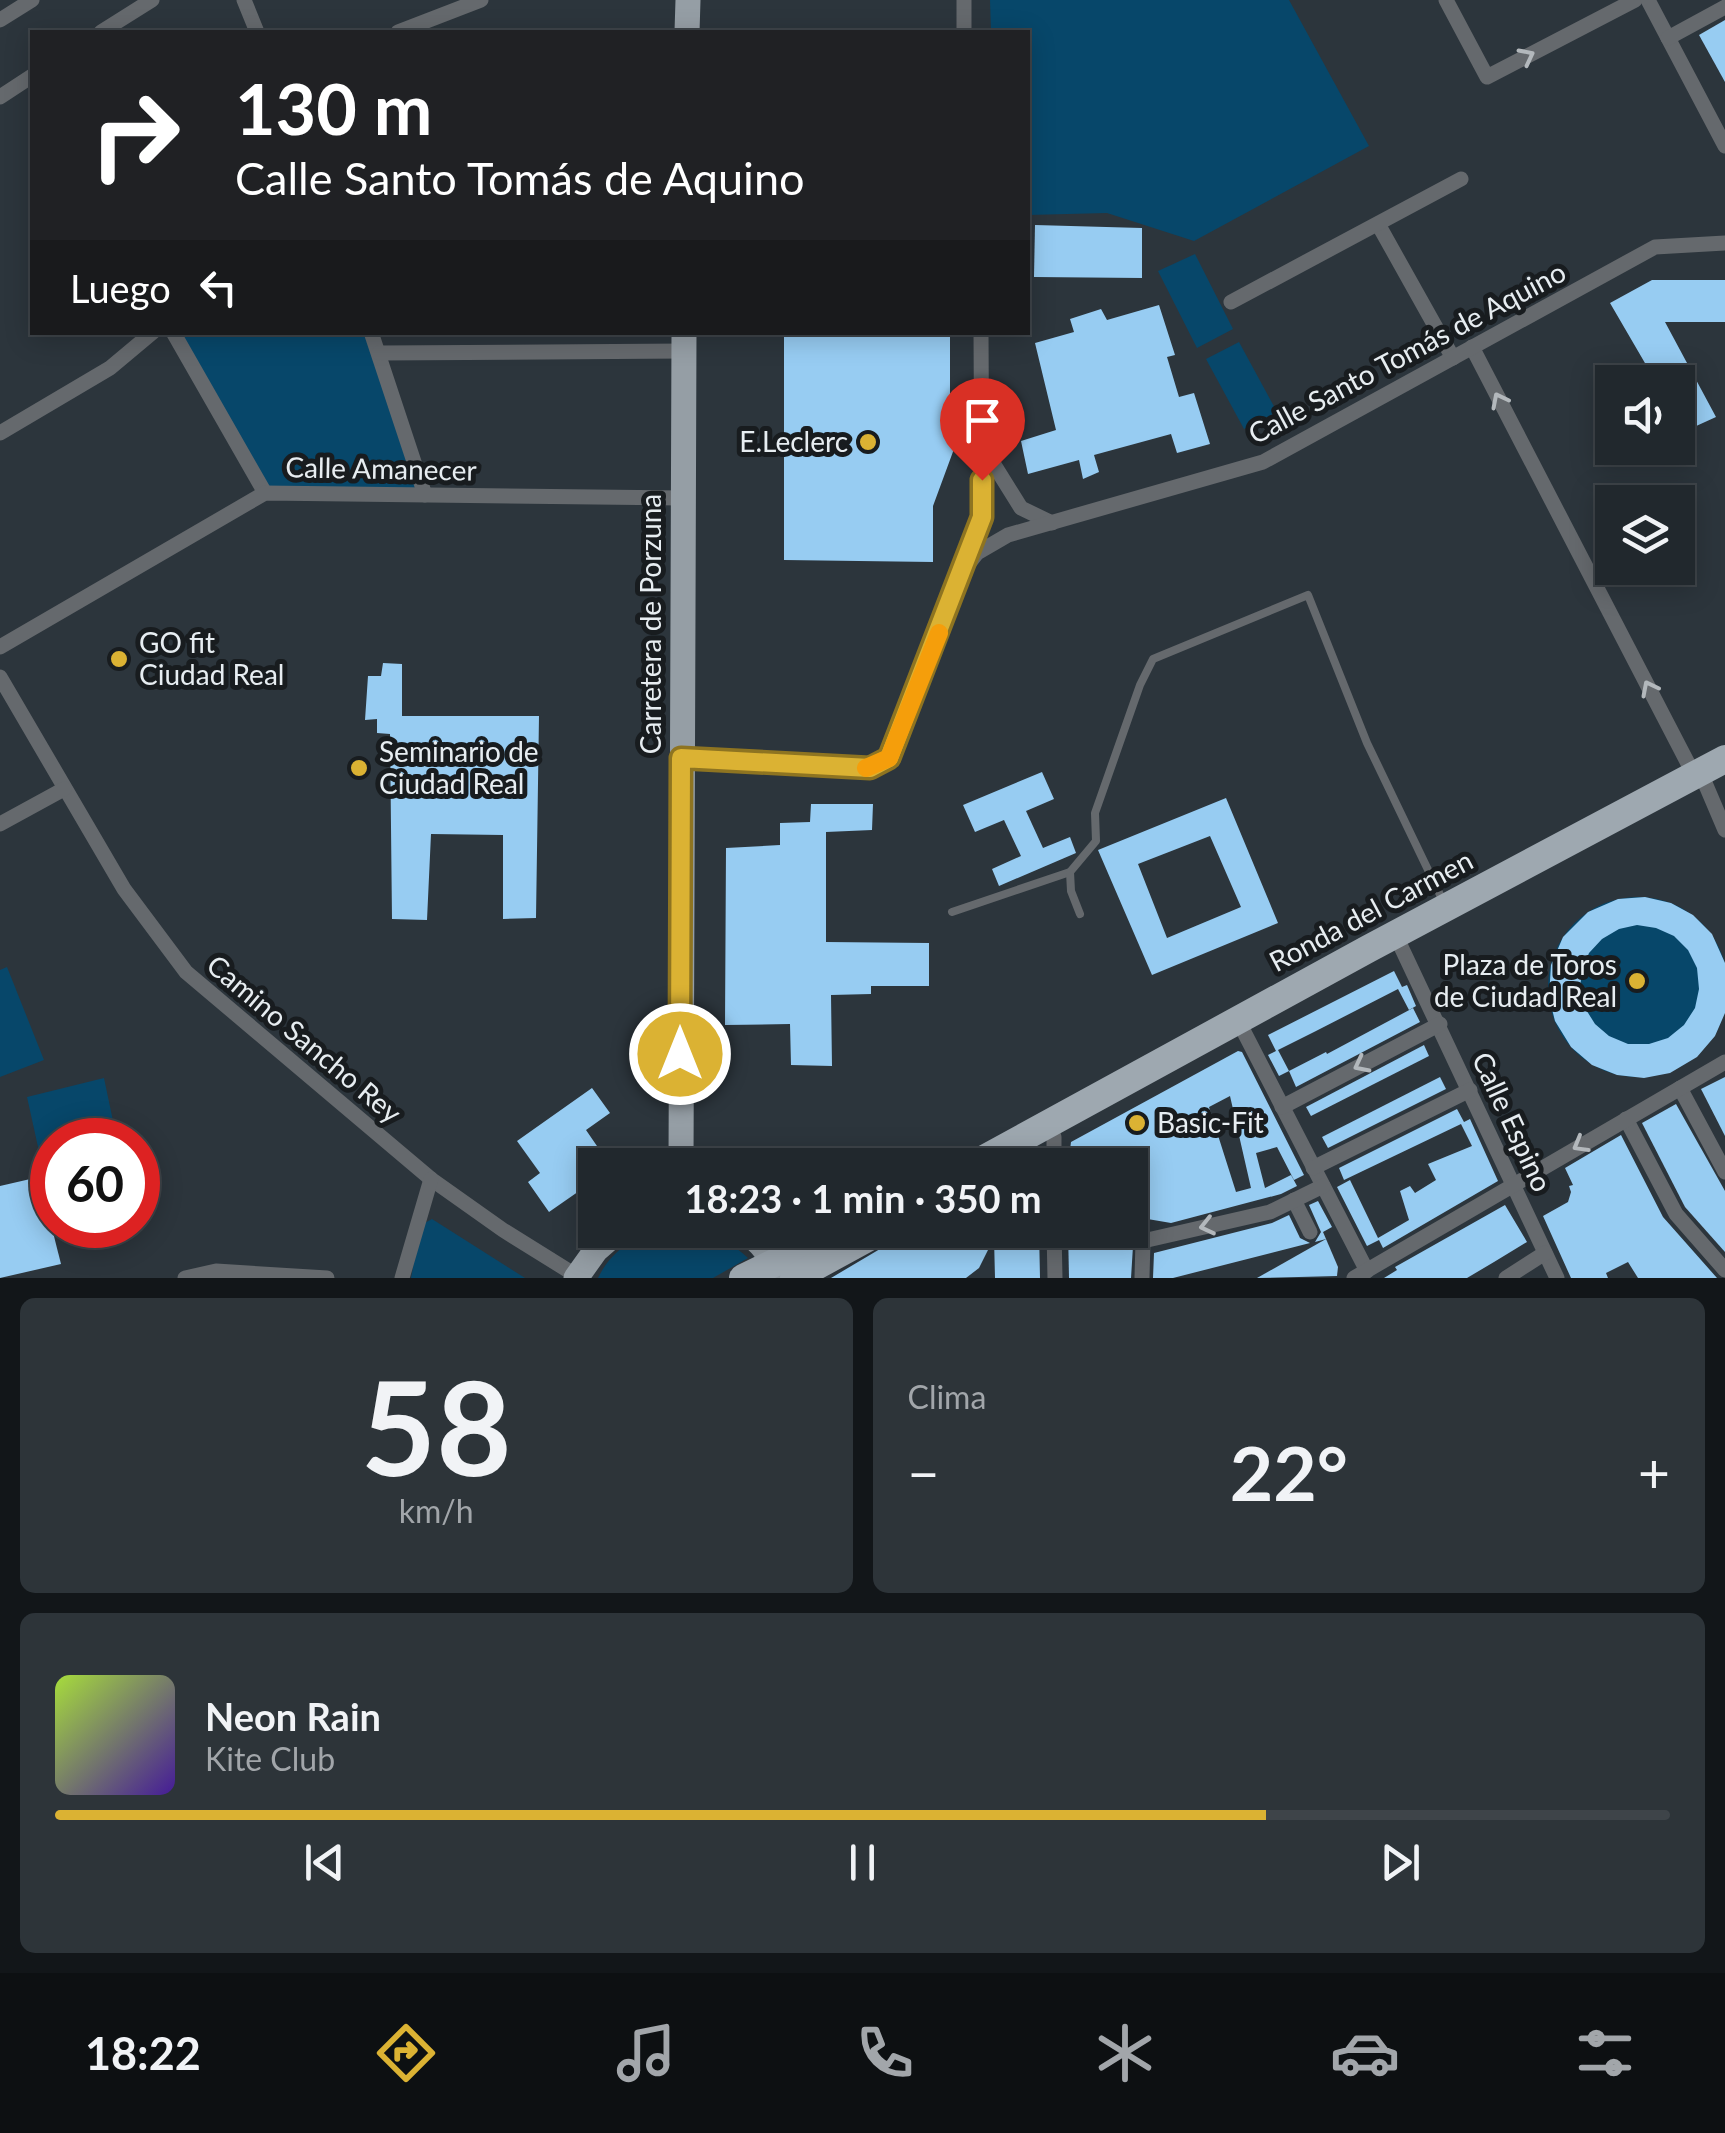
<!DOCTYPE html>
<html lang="es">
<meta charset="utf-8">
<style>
:root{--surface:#21282d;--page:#2d3439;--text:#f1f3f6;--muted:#a2a6aa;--line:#3e4449;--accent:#dbb233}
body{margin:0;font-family:Lato,sans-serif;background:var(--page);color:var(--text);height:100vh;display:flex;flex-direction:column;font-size:38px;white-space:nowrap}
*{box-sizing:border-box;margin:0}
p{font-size:32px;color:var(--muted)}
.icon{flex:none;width:55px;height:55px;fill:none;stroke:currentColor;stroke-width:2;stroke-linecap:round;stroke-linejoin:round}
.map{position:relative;height:1278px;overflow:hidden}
.side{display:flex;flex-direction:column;gap:20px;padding:20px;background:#121619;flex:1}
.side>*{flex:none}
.guide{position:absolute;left:30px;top:30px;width:1000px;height:305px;border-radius:0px;box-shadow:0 5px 25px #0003,0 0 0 2px var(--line);background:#202124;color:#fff;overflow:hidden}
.tools{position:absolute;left:1595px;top:365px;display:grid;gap:20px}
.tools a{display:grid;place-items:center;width:100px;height:100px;border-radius:0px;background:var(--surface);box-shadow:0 5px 25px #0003,0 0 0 2px var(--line);font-size:50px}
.speed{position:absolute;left:30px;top:1118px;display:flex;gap:20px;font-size:50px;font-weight:700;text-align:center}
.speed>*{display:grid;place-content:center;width:130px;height:130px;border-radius:50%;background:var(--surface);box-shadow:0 5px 25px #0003,0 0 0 2px var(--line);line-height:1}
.speed .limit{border:15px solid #d22;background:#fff;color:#111}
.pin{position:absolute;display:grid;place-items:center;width:85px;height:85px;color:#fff;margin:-102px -42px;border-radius:50% 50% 50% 0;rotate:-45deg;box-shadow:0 0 10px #0007}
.pin .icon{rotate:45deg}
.me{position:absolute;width:110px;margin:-55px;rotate:0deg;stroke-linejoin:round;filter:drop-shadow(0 0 8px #0008)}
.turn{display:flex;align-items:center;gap:35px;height:210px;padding:0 40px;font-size:45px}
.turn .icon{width:130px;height:130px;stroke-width:2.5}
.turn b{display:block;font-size:70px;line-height:85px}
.then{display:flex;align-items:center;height:95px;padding:0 40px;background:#0003;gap:20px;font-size:38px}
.big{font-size:75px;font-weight:700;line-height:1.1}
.side .tile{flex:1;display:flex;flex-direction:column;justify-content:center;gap:15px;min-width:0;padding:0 35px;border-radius:15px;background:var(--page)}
.side .dial{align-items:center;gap:0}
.dial b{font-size:130px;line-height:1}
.song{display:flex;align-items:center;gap:30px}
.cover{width:120px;height:120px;border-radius:15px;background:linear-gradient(135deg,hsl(80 70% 55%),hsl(260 70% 35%))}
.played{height:10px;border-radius:5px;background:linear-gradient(90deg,var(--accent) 75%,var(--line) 75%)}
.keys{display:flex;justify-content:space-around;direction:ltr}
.heat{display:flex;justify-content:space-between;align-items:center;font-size:55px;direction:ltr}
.side .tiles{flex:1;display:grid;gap:20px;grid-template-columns:1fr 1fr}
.tile:last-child{grid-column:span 2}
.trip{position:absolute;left:578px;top:1148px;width:570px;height:100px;border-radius:0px;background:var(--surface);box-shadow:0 5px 25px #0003,0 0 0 2px var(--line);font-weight:700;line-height:100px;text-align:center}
.menu{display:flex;height:160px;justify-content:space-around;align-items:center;background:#0d1012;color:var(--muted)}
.menu .icon{width:70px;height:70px}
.menu .on{color:var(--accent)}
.menu b{font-size:45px;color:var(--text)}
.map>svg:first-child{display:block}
.green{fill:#07476a}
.building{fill:#97ccf2;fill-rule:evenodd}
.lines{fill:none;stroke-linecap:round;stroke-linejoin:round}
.minor-tunnel{stroke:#485157;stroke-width:15;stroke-dasharray:15 8;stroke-linecap:butt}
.service{stroke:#65696d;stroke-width:8}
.minor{stroke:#65696d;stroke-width:15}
.primary{stroke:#959ea5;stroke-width:25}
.trunk{stroke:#9ea8b0;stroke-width:28}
.oneway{stroke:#b3b8bc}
.route-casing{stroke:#8e7421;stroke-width:25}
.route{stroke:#dbb233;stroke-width:18}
.slow{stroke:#f59e0b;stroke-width:18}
.poi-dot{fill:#dbb233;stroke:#181c1f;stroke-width:4}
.labels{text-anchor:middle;stroke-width:10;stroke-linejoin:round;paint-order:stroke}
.street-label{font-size:28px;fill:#e7edf1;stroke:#181c1f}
.poi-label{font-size:28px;fill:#e7edf1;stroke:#181c1f;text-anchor:start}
</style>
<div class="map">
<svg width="1725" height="1278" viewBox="0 0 1725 1278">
<rect width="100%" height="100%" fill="#2c353c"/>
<!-- green -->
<g class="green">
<path d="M990,0H1289L1369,146L1194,241L1107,213L1028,215V32H991Z"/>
<path d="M1195,254L1233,329L1197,348L1158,271Z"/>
<path d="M174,333H367L425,495L265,493Z"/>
<path d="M1239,342L1277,412L1244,429L1206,359Z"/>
<circle cx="1638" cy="987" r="90"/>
<path d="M7,967L44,1060L0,1077V970Z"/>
<path d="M104,1078L117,1140H52V1172L44,1174L27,1097Z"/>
<path d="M432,1219L525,1278H411L421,1225Z"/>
<path d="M655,1230C698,1230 715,1228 748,1258L713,1278H598C610,1253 630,1240 655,1230Z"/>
</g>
<!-- building -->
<g class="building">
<path d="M1725,20V82L1699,35Z"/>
<path d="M1035,225L1142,228V278L1034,277Z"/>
<path d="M1652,280H1725V322H1665L1716,417L1683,432L1678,421V382H1656L1610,303Z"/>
<path d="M1159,305L1175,355L1167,357L1179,397L1194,393L1210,444L1177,453L1171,434L1094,455L1099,472L1083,479L1079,460L1028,474L1021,441L1056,430L1035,343L1074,332L1070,319L1101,309L1107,320Z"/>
<path d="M784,332H950V434L954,449L933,506V562L784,560Z"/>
<path d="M383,663L402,664V716H539L536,918L503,919V835L431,834L427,920L392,919L390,734L377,733V719L365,720L368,676H381Z"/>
<path d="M1042,772L1054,799L1026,811L1043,848L1070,837L1076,853L999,886L992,869L1021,856L1004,820L975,832L963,805Z"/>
<path d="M1226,798L1278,923L1152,975L1098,850ZM1210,836L1241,907L1167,938L1138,864Z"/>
<path d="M811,804H873L872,830L826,832V942L929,943V986H871V994L831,995L832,1066L791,1065L790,1024L725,1025L726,848L780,845V823L810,822Z"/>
<path d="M1645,897L1671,903L1693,915L1712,934L1725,963V1013L1715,1036L1697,1057L1670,1073L1644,1078L1617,1075L1592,1065L1571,1047L1555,1021L1549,997L1551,965L1563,937L1588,912L1618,899ZM1637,925L1656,928L1674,936L1688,950L1697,968L1699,989L1695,1008L1684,1025L1668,1038L1649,1044H1628L1609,1036L1595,1024L1585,1008L1580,989L1582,970L1589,953L1602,939L1619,929Z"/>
<path d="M1394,971L1402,987L1407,985L1416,1006L1409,1010L1398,989L1316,1031L1278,1050L1289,1071L1279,1076L1268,1055L1276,1051L1268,1035Z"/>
<path d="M1413,1008L1420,1022L1296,1087L1289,1071L1326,1052L1327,1054Z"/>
<path d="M1424,1045L1429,1056L1311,1116L1306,1107Z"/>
<path d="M1238,1051L1242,1052L1304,1175L1294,1180L1277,1147L1256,1153L1265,1188L1291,1175L1297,1186L1281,1194L1171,1223L1130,1216V1165H1068L1071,1142ZM1230,1096L1251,1188L1236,1192L1209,1107Z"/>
<path d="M1440,1077L1446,1089L1328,1148L1322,1137Z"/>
<path d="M1725,1077V1136L1701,1089Z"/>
<path d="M592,1088L610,1113L586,1130L610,1165H595V1180L549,1212L528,1182L540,1173L517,1141Z"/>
<path d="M1676,1104L1725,1191V1252L1685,1207L1642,1123Z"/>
<path d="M1457,1109L1464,1122L1470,1119L1498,1181L1383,1248L1379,1240L1367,1246L1337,1187L1350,1180L1378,1238L1409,1220L1400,1191L1410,1186L1415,1193L1436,1180L1428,1164L1472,1146L1461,1124L1344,1180L1339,1168Z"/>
<path d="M1621,1135L1663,1217L1717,1278H1638L1628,1262L1606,1273L1608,1278H1571L1543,1216L1568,1202L1571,1192L1569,1186L1573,1185L1565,1168Z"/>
<path d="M39,1177L61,1264L0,1278V1186Z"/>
<path d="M1318,1201L1332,1227L1323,1232L1326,1239L1315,1242L1321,1232L1309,1205Z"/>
<path d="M1505,1205L1527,1242L1494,1262L1467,1278H1384L1397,1270L1395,1267Z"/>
<path d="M1289,1215L1300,1238L1310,1243L1173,1278H1153L1154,1253L1272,1223Z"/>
<path d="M912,1230H1039L1040,1278H995L994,1238L979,1268L966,1278H831Z"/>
<path d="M1068,1230H1134L1131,1278H1069Z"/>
<path d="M1326,1239L1338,1267L1337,1276L1257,1278Z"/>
</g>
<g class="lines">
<!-- minor-tunnel -->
<path class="minor-tunnel" d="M1054,1242L1143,1241"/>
<!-- service -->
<g class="service">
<path d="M952,912L1070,872"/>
<path d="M1080,914L1071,891L1070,872L1096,841L1095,813L1140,685L1153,659L1308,595L1367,743L1444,903"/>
</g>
<!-- minor -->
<g class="minor">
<path d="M244,0L257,32"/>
<path d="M964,0V32"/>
<path d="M1446,0L1487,77L1635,0"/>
<path d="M1648,0L1725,146"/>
<path d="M0,20L32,0"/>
<path d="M101,32L152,0"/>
<path d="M398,32L481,0"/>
<path d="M1668,38L1725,7"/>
<path d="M0,97L32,76"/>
<path d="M1378,224L1453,358"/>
<path d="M1231,302L1461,179"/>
<path d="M173,332L265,493"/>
<path d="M371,332L425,495"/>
<path d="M1472,347L1694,775"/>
<path d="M379,353L684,351"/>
<path d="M0,433L110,368L153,332"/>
<path d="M983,447L1021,508L1052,523"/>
<path d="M967,559L982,517L981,332"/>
<path d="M0,647L265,493L682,498"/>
<path d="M0,677L124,889L186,972L431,1179L503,1230L577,1276"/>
<path d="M681,758L870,768L889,759L962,572L977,553L1008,535L1263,462L1655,247L1725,243"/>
<path d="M1705,783L1725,830"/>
<path d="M0,824L64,789"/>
<path d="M1395,934L1557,1278"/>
<path d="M1244,1032L1367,1271"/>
<path d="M1680,1088L1725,1172"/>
<path d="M1282,1107L1440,1024"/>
<path d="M1626,1119L1676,1214L1725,1270"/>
<path d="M1049,1122L1054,1137V1165"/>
<path d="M1313,1168L1470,1090"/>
<path d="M1294,1200L1310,1232"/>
<path d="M1054,1230L1055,1278"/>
<path d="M1142,1277L1143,1241L1270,1212L1323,1186"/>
<path d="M185,1278L216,1271L327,1278"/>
<path d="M402,1278L431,1179"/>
<path d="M1354,1278L1725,1062"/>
<path d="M1506,1278L1545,1253"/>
</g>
<!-- primary -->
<g class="primary">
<path d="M687,32L688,0"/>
<path d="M681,1165L684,332"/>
<path d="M743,1230C761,1242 776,1256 768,1278"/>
<path d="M576,1278L596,1250L619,1230"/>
</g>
<!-- trunk -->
<g class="trunk">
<path d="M973,1165L1368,949L1725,759"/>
<path d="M743,1278L842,1230"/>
<path d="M794,1278L882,1230"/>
</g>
</g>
<!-- one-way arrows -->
<defs><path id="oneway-chevron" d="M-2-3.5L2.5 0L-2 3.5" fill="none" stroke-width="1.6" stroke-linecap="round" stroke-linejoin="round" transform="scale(2.5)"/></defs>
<g class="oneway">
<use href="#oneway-chevron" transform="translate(1527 56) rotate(-27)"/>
<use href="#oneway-chevron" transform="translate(1499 400) rotate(-117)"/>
<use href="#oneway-chevron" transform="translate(1649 688) rotate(-117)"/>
<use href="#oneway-chevron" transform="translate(1361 1065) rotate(153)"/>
<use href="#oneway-chevron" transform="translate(1580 1145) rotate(150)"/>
<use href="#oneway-chevron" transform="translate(1207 1226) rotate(167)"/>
</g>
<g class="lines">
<!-- route casing -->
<g class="route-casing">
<path id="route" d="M680,1054L681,758L870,768L889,758L982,517V480"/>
</g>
<!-- route -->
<use href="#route" class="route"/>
<!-- slow -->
<path class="slow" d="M866,768L889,758L939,633"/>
</g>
<!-- markers -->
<g class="poi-dot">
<circle cx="868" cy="442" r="10"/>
<circle cx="119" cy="659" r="10"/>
<circle cx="359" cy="768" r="10"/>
<circle cx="1637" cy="981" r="10"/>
<circle cx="1137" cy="1123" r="10"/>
</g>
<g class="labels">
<!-- street labels -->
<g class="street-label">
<text transform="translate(1407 353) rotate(-28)" y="10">Calle Santo Tomás de Aquino</text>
<text transform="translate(381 469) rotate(1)" y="10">Calle Amanecer</text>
<text transform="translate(651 624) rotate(-90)" y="10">Carretera de Porzuna</text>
<text transform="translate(1371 911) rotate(-28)" y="10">Ronda del Carmen</text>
<text transform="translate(304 1039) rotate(40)" y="10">Camino Sancho Rey</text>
<text transform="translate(1512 1122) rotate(65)" y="10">Calle Espino</text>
</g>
<!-- poi labels -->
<g class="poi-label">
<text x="848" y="452" text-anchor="end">E.Leclerc</text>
<text x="139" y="653">GO fit<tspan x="139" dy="32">Ciudad Real</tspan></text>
<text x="379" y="762">Seminario de<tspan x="379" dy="32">Ciudad Real</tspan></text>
<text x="1617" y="975" text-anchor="end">Plaza de Toros<tspan x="1617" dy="32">de Ciudad Real</tspan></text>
<text x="1157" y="1133">Basic-Fit</text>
</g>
</g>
</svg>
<div class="tools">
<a><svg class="icon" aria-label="sound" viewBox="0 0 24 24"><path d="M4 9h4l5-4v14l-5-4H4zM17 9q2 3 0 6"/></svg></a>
<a><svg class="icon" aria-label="layers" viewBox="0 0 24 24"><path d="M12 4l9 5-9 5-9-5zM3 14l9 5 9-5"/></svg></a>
</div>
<div class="speed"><div class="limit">60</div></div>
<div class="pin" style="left:982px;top:480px;background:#d93025"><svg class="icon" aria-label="arrive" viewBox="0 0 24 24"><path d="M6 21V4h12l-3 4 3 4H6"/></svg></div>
<svg class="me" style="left:680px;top:1054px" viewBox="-20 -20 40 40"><circle r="17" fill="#dbb233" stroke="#fff" stroke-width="3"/><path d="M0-11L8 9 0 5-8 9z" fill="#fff"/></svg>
<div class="trip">18:23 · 1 min · 350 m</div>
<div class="guide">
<div class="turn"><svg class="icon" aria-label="right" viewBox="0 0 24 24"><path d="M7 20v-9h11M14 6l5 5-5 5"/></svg><div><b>130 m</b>Calle Santo Tomás de Aquino</div></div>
<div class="then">Luego<svg class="icon" aria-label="left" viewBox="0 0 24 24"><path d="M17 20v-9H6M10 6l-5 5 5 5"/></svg></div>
</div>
</div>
<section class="side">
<div class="tiles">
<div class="tile dial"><b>58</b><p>km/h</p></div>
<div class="tile"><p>Clima</p>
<div class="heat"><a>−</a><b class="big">22°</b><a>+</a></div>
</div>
<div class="tile">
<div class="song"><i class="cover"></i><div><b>Neon Rain</b><p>Kite Club</p></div></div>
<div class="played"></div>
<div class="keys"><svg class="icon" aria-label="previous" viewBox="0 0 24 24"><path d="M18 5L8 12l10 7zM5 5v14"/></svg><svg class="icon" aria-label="pause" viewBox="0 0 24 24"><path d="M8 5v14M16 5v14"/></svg><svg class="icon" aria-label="next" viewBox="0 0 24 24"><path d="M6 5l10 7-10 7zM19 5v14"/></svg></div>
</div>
</div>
</section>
<nav class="menu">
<b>18:22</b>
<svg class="icon on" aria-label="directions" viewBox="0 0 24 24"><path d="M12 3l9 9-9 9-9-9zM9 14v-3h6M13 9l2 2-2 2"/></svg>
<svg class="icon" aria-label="music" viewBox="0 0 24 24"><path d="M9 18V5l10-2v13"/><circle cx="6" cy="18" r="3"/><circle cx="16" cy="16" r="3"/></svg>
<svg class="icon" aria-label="phone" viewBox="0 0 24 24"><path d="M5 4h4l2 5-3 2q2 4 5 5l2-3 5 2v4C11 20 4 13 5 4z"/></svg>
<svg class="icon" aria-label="climate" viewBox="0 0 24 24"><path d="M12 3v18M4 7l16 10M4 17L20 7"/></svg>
<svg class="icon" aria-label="car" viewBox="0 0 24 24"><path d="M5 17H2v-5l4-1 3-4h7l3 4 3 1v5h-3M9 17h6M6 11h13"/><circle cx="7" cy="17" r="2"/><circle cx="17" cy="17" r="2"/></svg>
<svg class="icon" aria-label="filters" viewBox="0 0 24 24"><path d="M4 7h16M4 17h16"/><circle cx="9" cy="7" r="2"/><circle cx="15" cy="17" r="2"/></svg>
</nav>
